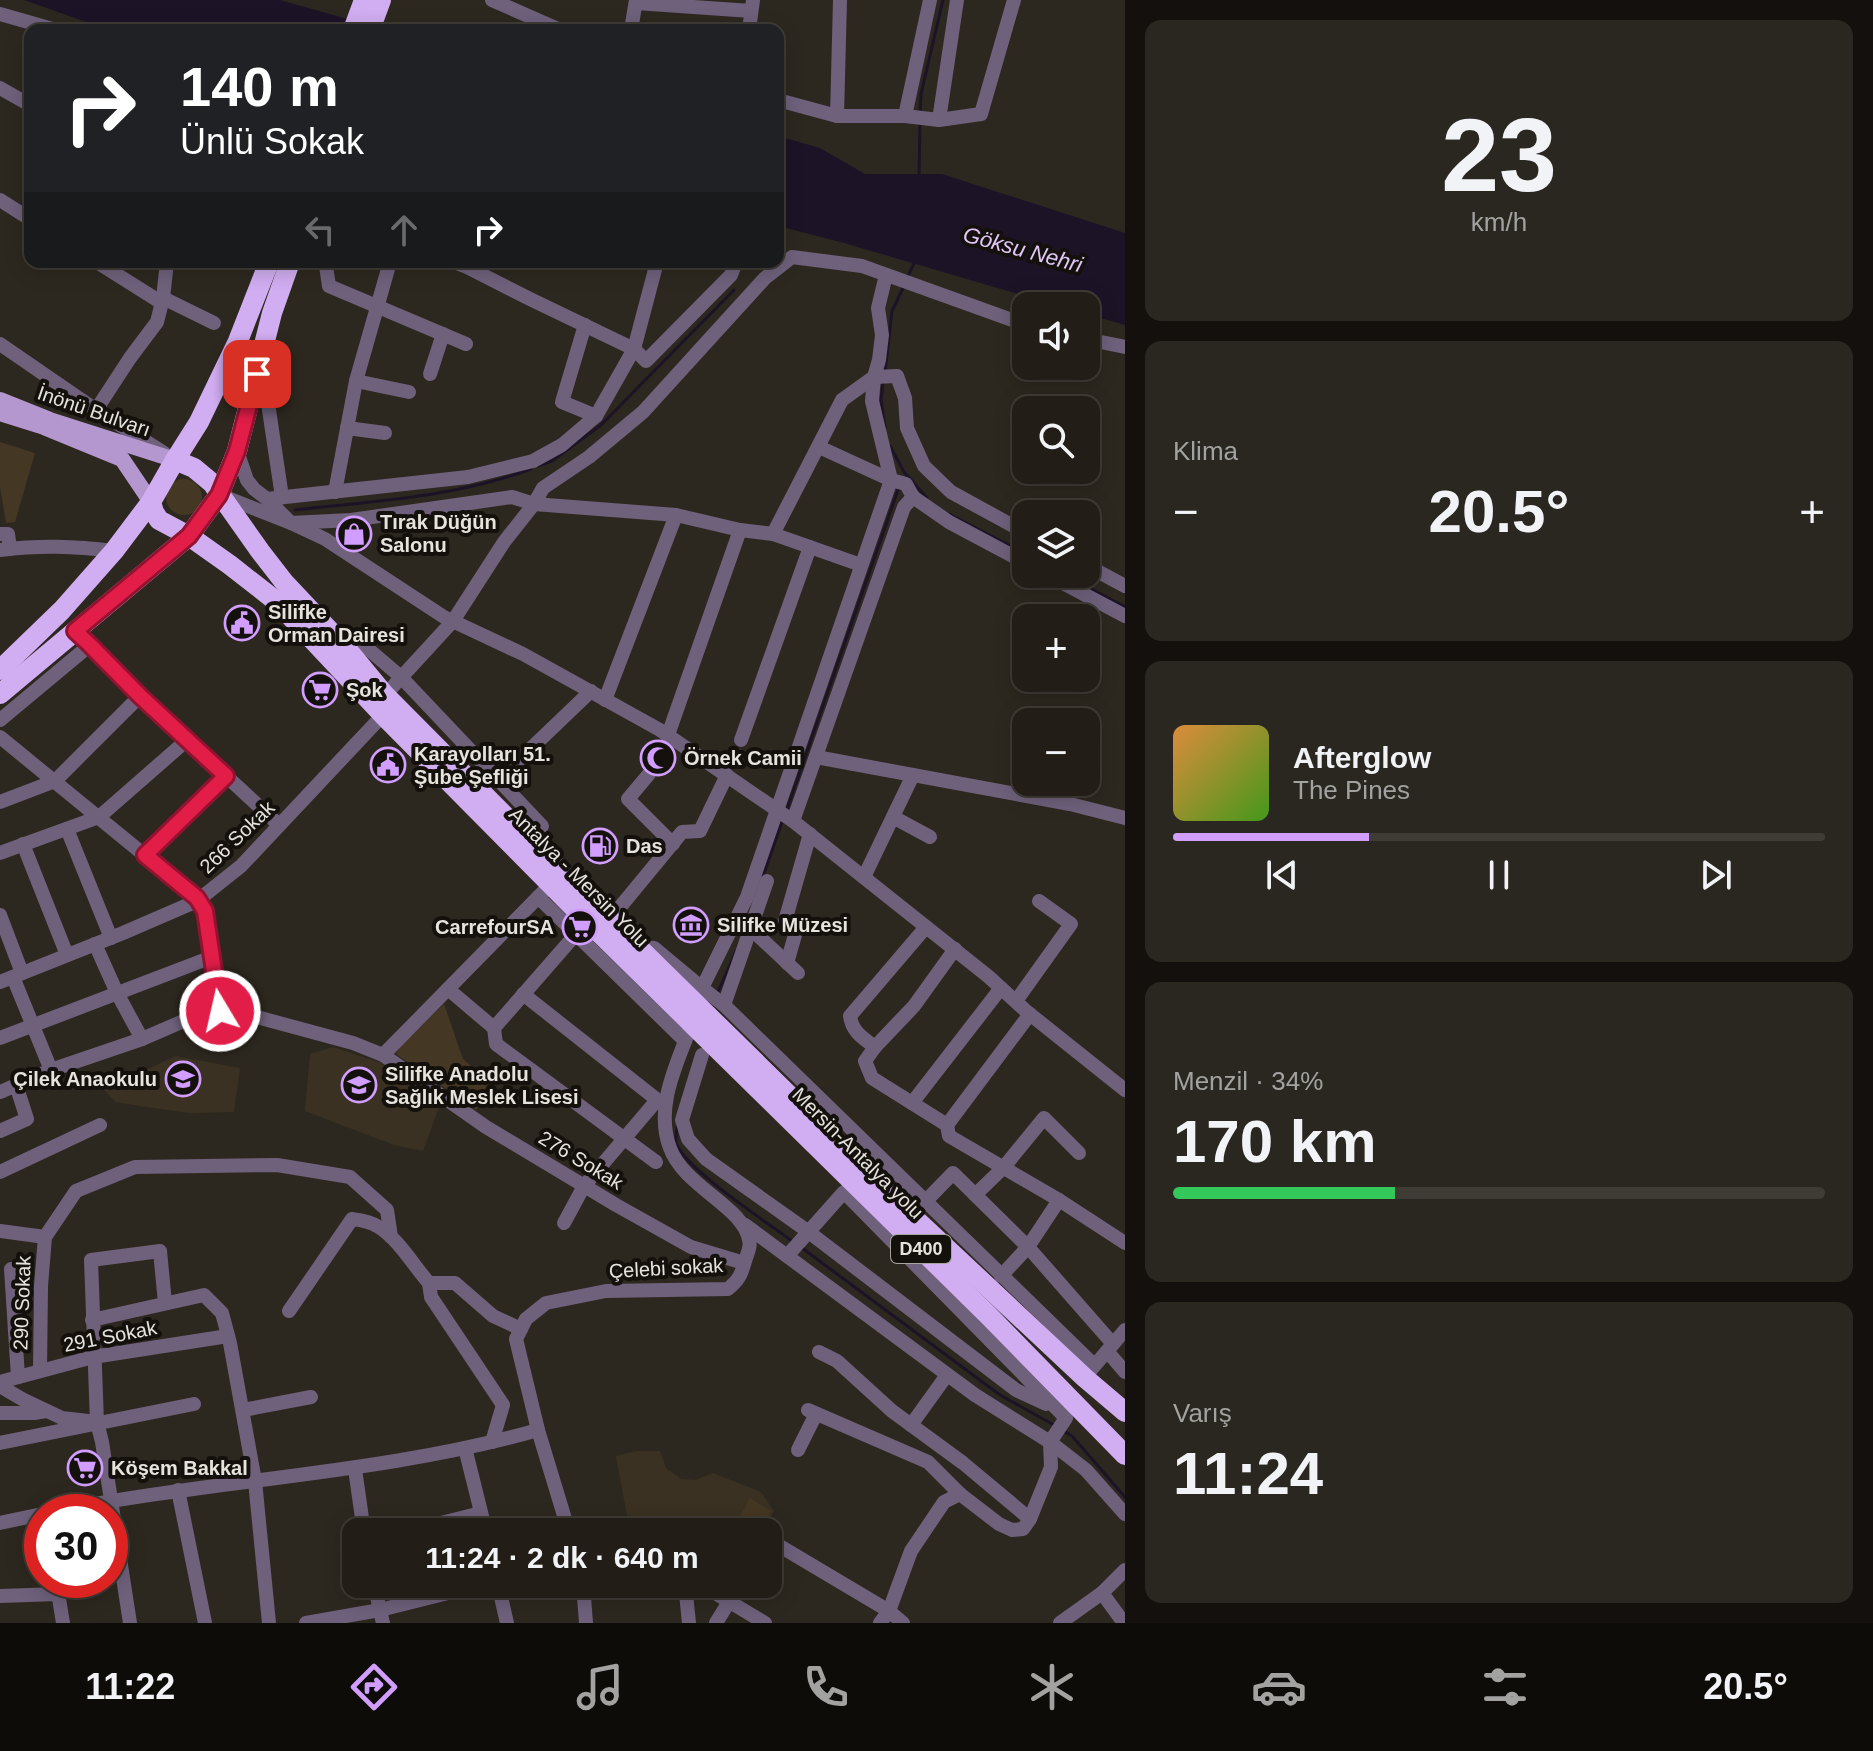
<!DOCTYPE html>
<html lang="tr">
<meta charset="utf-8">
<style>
:root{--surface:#221e17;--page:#2a2720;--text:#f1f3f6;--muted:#a2a2a1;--line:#3f3c36;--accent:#d19dfe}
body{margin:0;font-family:Arial,sans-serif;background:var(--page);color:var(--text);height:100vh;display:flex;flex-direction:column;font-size:30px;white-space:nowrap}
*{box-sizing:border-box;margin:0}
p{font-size:26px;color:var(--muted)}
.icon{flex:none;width:44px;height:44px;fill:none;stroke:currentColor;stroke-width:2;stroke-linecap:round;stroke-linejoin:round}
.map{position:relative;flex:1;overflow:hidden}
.details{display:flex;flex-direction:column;gap:20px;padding:20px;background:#13100d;width:748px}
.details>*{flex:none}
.top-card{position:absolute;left:24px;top:24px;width:760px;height:244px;border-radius:16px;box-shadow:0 4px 20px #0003,0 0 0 2px var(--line);background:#202124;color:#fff;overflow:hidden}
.controls{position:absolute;left:1012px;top:292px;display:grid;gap:16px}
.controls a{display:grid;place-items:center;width:88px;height:88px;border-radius:16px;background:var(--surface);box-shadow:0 4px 20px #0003,0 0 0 2px var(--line);font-size:40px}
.speed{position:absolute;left:24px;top:1494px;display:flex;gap:16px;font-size:40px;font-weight:700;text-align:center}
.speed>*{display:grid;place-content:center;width:104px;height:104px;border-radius:50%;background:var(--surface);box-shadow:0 4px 20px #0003,0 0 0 2px var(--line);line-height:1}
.speed .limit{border:12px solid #d22;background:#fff;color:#111}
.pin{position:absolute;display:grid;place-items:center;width:68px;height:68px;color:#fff;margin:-34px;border-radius:16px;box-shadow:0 4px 12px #0006}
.me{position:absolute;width:88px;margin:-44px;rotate:351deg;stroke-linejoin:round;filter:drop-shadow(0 0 6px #0008)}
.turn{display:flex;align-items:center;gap:28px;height:168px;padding:0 24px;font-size:36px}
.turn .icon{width:104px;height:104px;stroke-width:2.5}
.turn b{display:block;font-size:56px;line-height:68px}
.lanes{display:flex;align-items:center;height:76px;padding:0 24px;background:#0003;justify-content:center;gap:40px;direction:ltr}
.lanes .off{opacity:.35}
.big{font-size:60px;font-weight:600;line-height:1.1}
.details .tile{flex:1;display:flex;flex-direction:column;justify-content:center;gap:12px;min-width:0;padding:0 28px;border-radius:16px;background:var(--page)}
.details .dial{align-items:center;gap:0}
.dial b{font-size:104px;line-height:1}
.song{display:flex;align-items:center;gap:24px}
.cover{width:96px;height:96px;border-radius:12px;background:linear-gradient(135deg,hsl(30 70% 55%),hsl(100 70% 35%))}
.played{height:8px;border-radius:4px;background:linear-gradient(90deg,var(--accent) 30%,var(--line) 30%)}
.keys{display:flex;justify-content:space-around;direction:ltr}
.heat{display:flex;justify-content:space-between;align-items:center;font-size:44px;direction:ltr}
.charge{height:12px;border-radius:6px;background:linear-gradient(90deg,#34c759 34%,var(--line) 0)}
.trip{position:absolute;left:342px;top:1518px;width:440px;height:80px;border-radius:16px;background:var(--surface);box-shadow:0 4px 20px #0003,0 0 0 2px var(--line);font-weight:600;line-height:80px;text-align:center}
.tabs{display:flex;height:128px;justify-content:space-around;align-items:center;background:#0e0c09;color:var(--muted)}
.tabs .icon{width:56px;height:56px}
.tabs .selected{color:var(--accent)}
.tabs b{font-size:36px;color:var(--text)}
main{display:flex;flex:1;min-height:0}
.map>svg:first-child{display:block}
.built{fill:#3a3122}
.green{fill:#443723}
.water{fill:#1d1327}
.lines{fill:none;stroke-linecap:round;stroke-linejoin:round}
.stream{stroke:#1d1327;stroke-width:3}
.minor{stroke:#6f617c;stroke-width:14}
.major{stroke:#b597d0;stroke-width:16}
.highway{stroke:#d1adf1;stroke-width:20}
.route-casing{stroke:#92132f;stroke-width:20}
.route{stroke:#e11d48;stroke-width:14}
.labels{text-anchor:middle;stroke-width:8;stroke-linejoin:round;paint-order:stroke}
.shield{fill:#14110d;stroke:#a7a49f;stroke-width:2}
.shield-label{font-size:18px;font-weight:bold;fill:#e6e3dd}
.street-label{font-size:20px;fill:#e6e3dd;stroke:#14110d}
.poi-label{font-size:20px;font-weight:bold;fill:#e6e3dd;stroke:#14110d;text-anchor:start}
.water-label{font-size:22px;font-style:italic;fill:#e0c7f8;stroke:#14110d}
</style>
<main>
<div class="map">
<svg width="1125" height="1623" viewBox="0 0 1125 1623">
<rect width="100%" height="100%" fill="#2d281f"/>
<!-- built -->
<g class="built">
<path d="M333,1047L381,1063L439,1107L423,1151L394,1145L305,1111L310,1054Z"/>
<path d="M175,1056L240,1068L234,1112L189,1113L140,1106L116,1102L104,1090Z"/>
<path d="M636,1451H660L666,1468L681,1479L696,1480L713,1473L761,1492L774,1511L761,1532H630L616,1456Z"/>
</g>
<!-- green -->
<g class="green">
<path d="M0,442L35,453L15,522L6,523L0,487Z"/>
<circle cx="184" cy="497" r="18"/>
<path d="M444,1004L463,1059L494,1086L476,1110L396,1054L400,1047Z"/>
<path d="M750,1498L771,1511L759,1532H731Z"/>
</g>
<!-- water -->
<g class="water">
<path d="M24,0H280L387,30H109Z"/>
<path d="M778,136L820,148L865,174H942L1125,233V325L1086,314V306H1059L844,243L778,226Z"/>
</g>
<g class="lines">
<!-- stream -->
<g class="stream">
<path d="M920,113L921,94L943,0"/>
<path d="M919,177L920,121"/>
<path d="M908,276L915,261"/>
<path d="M885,372L892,311L904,286"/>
<path d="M883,383L881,400L885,427"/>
<path d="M890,446L904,472L927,498"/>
<path d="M538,466L552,461L601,425L734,290"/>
<path d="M295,510C374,501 456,497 531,469"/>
<path d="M949,514L1026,554"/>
<path d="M1063,574L1125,607"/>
<path d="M786,812L899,487"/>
<path d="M763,876L783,819"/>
<path d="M718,992L736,951"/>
<path d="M678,1124C677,1130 675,1137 676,1143C684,1168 768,1223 792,1241"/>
<path d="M802,1248L1000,1395L1054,1425"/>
<path d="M1064,1431L1072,1436L1125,1497"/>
</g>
<!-- minor -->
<g class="minor">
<path d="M492,0L560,30"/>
<path d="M636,3L751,11"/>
<path d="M0,14L56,30"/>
<path d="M631,30L636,0"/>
<path d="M749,30L753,0"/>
<path d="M0,88L30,105"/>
<path d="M778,100L837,116H905L939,120L981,114L1014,0"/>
<path d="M837,116L840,0"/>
<path d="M905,116L930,0"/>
<path d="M939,120L957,0"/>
<path d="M0,200L30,219"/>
<path d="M97,262L162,303"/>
<path d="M327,262L326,266L329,286L466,344"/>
<path d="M454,262L467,267L530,299L634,349L646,361L731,275L736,262"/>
<path d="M886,275L878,308L882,335L879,360L874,377L872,401L891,480L747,897L702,988L724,1005L1094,1365"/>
<path d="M163,298L214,323"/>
<path d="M585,325L562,402L596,416"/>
<path d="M1086,339L1125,347"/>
<path d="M0,344L96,410L164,453"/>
<path d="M262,363L282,497"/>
<path d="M430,374L443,334"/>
<path d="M356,381L409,392"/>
<path d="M96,410L130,358L157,322L163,298L167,262"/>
<path d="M347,428L385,433"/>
<path d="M237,451L247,480L254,489L267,499L291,523L351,520L512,497L534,504L676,515L740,530L773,534L861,565"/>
<path d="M335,492L356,381L390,262"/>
<path d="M220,495L291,523L325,539L444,617L523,654L660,730L793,821L989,977L1026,1011L1125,1090"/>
<path d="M913,497L949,522L1026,563"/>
<path d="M267,499L468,477L533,461L562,445L596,416L634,349L657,262"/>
<path d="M0,534H8L10,549"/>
<path d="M773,534L842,400L874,377L897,376L905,398L907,428L924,466L951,492L1026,533"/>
<path d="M0,550C41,545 73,546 114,551"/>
<path d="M1086,565L1125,586"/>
<path d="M1046,574L1125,616"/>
<path d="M75,631L90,645L140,696L279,825"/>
<path d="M353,636L401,677L542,826"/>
<path d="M385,695L453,621L504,542L534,504L543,488L589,457L643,412L765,278L792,257L862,266L1026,325"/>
<path d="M605,700L676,515"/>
<path d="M0,720L90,645"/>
<path d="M668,735L740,530"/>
<path d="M0,737L197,898L205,911L220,1011"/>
<path d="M741,740L810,547"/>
<path d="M816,757L1070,804L1125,818"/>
<path d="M649,774L628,799L673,844"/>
<path d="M498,780L591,691"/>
<path d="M0,802L55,781L140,696"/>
<path d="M893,817L930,837"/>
<path d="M793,821L904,507L913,497L906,484L891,480L819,447"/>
<path d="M67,829L111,938"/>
<path d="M23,844L67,955"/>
<path d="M0,853L99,817L187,740"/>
<path d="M145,855L226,776"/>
<path d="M864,877L913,775"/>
<path d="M538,897L685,1041"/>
<path d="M616,912L682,832L700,831L727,775"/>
<path d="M0,915L22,973"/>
<path d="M785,921L810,834"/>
<path d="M750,928L798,973"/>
<path d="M95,944L117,993L142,1039"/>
<path d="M637,947L654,948L702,988"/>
<path d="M955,949L914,1006L875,1047L865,1061L872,1078L947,1125L949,1136L1059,1200L1125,1243"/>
<path d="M787,963L795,935"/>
<path d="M13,977L51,1070"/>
<path d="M0,982L123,933L197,901L241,866L383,715"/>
<path d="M448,989L494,1028L496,1044L656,1162"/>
<path d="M523,994L665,1106"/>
<path d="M1016,1001L1071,924L1039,901"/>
<path d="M724,1005L767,881"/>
<path d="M494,1028L576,934"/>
<path d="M0,1038L212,957"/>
<path d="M875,1047C863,1038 852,1032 850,1016L926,927"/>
<path d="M383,1055L551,884"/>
<path d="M702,1055L682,1120L688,1139L706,1159L806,1230L1016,1390L1046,1404"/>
<path d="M0,1092L51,1070L142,1039L188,1019L227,1009L353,1043L383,1055L486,1127L616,1205L691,1247L744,1263"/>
<path d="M912,1103L1001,988"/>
<path d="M947,1125L1030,1014"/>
<path d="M0,1131L27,1119L16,1085"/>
<path d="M0,1172L100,1125"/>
<path d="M975,1195L1004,1167L1044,1118L1079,1153"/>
<path d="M920,1207L953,1173L1028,1247L1113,1344"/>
<path d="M564,1223L584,1186L657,1100"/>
<path d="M745,1225L975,1395L1050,1442L1086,1470L1125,1514"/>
<path d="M0,1231L45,1237"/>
<path d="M787,1256L844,1192L1066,1418L1050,1442L1051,1467L1030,1519L1023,1529L1012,1530L999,1524L960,1494L928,1462L808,1410"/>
<path d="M11,1269L18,1377"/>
<path d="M1001,1276L1028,1247L1059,1200"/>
<path d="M289,1311L352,1219C360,1220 369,1221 377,1226C398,1238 413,1265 429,1283"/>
<path d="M92,1320L204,1295L222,1313L230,1343L255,1481L269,1623"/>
<path d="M1107,1351L1125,1372"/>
<path d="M819,1352L837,1361L892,1411L963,1463L1030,1519"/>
<path d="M40,1371L41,1286L45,1237L76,1191L135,1167L277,1165L350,1177L387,1210L391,1237"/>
<path d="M1090,1371L1125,1330"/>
<path d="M0,1382L93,1357L228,1336"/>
<path d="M0,1386L22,1399L62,1418L97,1422L102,1442L130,1623"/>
<path d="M243,1410L311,1397"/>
<path d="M0,1413H34L46,1411"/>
<path d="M97,1422L91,1260L160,1251L165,1303"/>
<path d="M911,1425L947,1375"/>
<path d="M492,1442L503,1405L431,1297L429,1283H455L493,1316L521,1329"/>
<path d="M0,1443L194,1404"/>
<path d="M465,1448L486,1532"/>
<path d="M798,1450L816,1414"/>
<path d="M355,1469L364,1532"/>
<path d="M178,1490L205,1623"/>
<path d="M52,1512C213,1479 379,1475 538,1430"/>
<path d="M0,1523L42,1514"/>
<path d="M405,1532L481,1513"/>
<path d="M569,1532L538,1430L516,1339L526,1319L546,1303L606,1291L728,1289C741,1278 741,1274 746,1258C748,1252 751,1246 749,1240C744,1207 684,1187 670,1148C654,1106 678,1062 692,1023"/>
<path d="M768,1547L778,1545L889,1611L903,1623"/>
<path d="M56,1580L63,1623"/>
<path d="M374,1584L383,1623"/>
<path d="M498,1584L507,1623"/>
<path d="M583,1584L586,1623"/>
<path d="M685,1584L689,1623"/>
<path d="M700,1584L765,1623"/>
<path d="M1102,1593L1124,1623"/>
<path d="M0,1596L58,1594"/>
<path d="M306,1623L380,1610L484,1584"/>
<path d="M716,1623L740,1584"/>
<path d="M880,1623L889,1611L911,1551L944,1502L960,1494"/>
<path d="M1060,1623L1102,1593L1125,1570"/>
</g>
<!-- major -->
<g class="major">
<path d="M0,400L50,420L175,460"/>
<path d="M0,413L44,427L122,459L151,502"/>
</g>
<!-- highway -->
<g class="highway">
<path d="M353,30L364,0"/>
<path d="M370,30L381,0"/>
<path d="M175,460L194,468L212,483L260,551L284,582L347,649L385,695L521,832L911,1215L1085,1378L1125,1412"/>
<path d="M151,502L154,512L159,520L189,536L230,565L276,601L383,715L571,905L988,1315L1125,1455"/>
<path d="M0,670L62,610L114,551L151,502L175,460L199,422L238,341L269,262"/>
<path d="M0,694L189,536L219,495L237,451L272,313L290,262"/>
</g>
</g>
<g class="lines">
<!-- route casing -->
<g class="route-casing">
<path id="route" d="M220,1011L205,911L197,898L145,855L226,776L140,696L90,645L75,631L189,536L219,495L237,451L257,374"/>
</g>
<!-- route -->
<use href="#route" class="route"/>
</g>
<!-- icons -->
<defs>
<g id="shop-ring" transform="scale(1.8)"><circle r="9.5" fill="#14110d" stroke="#d19dfe" stroke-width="1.5"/><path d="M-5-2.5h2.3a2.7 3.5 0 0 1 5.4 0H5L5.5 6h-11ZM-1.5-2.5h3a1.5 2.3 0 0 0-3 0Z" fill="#d19dfe"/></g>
<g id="civic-ring" transform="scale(1.8)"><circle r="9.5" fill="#14110d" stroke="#d19dfe" stroke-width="1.5"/><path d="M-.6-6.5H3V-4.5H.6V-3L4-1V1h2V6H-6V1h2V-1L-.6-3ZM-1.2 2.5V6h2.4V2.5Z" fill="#d19dfe"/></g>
<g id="supermarket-ring" transform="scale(1.8)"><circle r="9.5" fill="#14110d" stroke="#d19dfe" stroke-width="1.5"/><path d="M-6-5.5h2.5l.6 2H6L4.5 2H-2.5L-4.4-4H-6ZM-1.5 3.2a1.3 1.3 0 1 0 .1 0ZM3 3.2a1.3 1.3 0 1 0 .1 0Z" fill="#d19dfe"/></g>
<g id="mosque-ring" transform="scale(1.8)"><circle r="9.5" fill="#14110d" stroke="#d19dfe" stroke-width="1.5"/><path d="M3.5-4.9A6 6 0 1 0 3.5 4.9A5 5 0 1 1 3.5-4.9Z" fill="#d19dfe"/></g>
<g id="fuel-ring" transform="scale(1.8)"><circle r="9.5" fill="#14110d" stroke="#d19dfe" stroke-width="1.5"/><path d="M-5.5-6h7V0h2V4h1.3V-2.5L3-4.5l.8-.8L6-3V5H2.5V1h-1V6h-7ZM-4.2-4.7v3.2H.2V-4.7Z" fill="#d19dfe"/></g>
<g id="museum-ring" transform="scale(1.8)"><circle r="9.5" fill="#14110d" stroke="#d19dfe" stroke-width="1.5"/><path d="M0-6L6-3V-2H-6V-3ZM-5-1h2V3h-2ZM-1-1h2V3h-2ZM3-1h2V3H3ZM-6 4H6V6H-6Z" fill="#d19dfe"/></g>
<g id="school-ring" transform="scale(1.8)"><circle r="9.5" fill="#14110d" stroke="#d19dfe" stroke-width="1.5"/><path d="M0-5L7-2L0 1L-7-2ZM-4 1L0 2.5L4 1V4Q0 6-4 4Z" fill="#d19dfe"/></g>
</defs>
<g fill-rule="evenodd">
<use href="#shop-ring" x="354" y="534"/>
<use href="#civic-ring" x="242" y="623"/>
<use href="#supermarket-ring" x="320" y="690"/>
<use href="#mosque-ring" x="658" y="758"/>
<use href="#civic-ring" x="388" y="765"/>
<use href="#fuel-ring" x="600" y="846"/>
<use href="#museum-ring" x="691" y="925"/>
<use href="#supermarket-ring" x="580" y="927"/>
<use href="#school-ring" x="183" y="1079"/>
<use href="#school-ring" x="359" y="1085"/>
<use href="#supermarket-ring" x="85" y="1468"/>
</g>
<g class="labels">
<!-- shield labels -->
<rect class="shield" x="891" y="1235" width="60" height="28" rx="6"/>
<g class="shield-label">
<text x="921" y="1255">D400</text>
</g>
<!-- street labels -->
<g class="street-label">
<text transform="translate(94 411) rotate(19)" y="7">İnönü Bulvarı</text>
<text transform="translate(237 837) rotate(-44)" y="7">266 Sokak</text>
<text transform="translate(579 877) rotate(45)" y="7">Antalya - Mersin Yolu</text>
<text transform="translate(858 1153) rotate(45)" y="7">Mersin-Antalya yolu</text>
<text transform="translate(581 1160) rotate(31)" y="7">276 Sokak</text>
<text transform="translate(666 1268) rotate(-3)" y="7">Çelebi sokak</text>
<text transform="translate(22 1303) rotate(-88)" y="7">290 Sokak</text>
<text transform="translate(110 1336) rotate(-11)" y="7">291 Sokak</text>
</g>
<!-- poi labels -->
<g class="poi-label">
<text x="380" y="529">Tırak Düğün<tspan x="380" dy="23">Salonu</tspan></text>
<text x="268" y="619">Silifke<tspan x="268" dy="23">Orman Dairesi</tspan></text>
<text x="346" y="697">Şok</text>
<text x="414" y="761">Karayolları 51.<tspan x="414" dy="23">Şube Şefliği</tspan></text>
<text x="684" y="765">Örnek Camii</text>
<text x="626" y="853">Das</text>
<text x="717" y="932">Silifke Müzesi</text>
<text x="554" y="934" text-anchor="end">CarrefourSA</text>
<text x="385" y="1081">Silifke Anadolu<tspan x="385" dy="23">Sağlık Meslek Lisesi</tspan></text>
<text x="157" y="1086" text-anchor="end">Çilek Anaokulu</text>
<text x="111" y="1475">Köşem Bakkal</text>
</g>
<!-- water labels -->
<g class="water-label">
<text transform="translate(1023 249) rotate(15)" y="8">Göksu Nehri</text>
</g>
</g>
</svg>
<div class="controls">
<a><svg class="icon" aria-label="sound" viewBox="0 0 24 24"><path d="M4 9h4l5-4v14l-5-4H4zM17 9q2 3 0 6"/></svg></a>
<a><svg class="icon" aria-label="search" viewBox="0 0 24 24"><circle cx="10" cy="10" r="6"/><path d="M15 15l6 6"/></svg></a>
<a><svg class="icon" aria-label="layers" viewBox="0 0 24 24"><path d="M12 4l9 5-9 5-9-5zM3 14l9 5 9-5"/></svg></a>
<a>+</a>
<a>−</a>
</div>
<div class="speed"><div class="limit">30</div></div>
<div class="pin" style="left:257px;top:374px;background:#d93025"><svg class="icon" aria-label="arrive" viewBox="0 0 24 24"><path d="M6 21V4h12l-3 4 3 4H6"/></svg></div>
<svg class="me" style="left:220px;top:1011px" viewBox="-20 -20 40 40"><circle r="17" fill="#e11d48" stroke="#fff" stroke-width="3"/><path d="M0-11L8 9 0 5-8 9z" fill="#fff"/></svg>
<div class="trip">11:24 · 2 dk · 640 m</div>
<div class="top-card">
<div class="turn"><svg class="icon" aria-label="right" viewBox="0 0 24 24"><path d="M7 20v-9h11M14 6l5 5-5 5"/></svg><div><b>140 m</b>Ünlü Sokak</div></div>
<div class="lanes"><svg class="icon off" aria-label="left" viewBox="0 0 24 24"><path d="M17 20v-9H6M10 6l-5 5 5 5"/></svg><svg class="icon off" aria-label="ahead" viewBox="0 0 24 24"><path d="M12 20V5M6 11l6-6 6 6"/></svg><svg class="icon" aria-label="right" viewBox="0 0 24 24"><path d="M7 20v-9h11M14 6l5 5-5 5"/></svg></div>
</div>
</div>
<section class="details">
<div class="tile dial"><b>23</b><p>km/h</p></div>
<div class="tile"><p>Klima</p>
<div class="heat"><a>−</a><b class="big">20.5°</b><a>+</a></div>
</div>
<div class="tile">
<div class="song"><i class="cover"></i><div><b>Afterglow</b><p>The Pines</p></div></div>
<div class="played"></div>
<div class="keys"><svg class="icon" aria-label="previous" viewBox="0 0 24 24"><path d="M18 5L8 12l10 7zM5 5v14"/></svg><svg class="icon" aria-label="pause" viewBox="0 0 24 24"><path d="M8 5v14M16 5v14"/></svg><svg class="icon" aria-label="next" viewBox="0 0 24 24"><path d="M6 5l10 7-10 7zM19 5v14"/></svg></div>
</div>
<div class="tile"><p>Menzil · 34%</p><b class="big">170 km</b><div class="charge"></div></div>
<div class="tile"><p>Varış</p><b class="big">11:24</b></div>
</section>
</main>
<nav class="tabs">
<b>11:22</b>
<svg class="icon selected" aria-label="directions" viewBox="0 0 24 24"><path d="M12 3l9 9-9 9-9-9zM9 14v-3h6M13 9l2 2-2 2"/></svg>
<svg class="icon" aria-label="music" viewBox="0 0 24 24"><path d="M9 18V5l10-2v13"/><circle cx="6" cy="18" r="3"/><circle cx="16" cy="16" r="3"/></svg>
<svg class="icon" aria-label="phone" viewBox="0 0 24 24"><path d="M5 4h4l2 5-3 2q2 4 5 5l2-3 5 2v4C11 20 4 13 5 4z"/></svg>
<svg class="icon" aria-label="climate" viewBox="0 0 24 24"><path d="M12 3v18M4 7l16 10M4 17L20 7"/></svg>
<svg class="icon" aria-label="car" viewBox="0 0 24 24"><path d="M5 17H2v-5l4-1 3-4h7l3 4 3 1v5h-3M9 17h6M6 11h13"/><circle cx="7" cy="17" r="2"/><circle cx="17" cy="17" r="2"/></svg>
<svg class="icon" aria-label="filters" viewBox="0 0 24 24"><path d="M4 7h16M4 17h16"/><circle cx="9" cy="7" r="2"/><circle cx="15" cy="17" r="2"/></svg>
<b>20.5°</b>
</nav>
